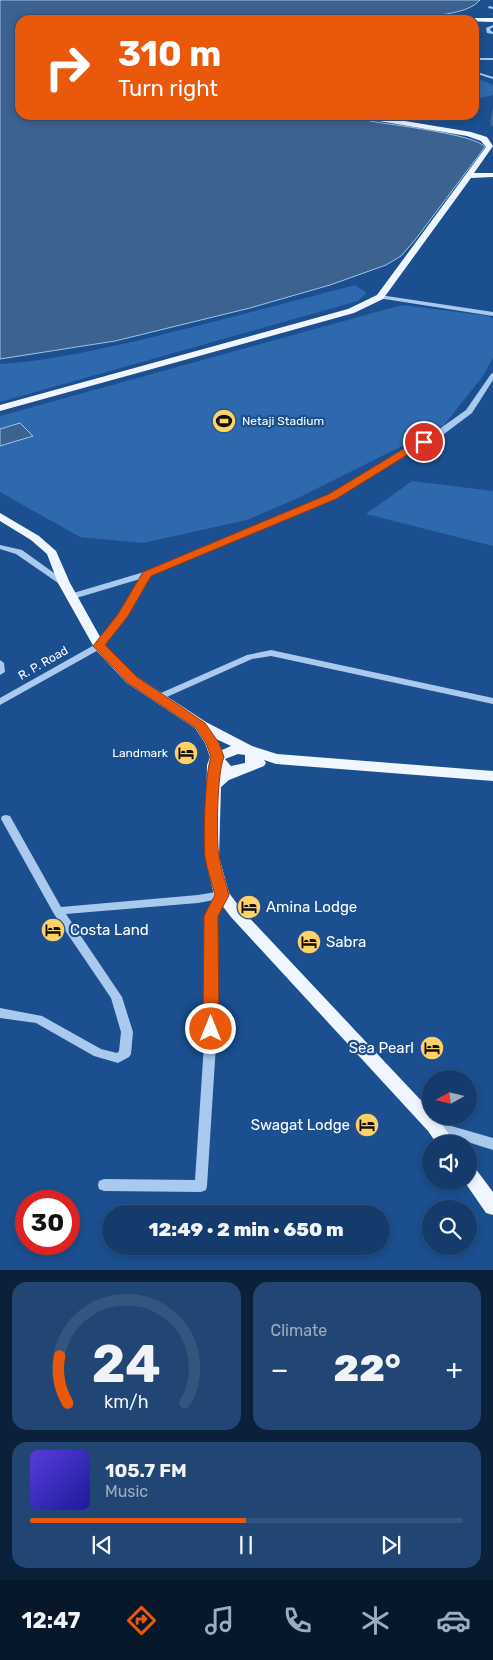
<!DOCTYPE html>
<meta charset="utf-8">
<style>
:root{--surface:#143b6b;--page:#214673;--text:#f1f3f6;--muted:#9dadc1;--line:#33557e;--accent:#ea580c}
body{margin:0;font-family:Rubik,sans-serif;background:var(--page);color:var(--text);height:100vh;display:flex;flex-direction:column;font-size:19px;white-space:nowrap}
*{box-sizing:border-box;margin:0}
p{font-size:16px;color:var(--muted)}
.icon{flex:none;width:28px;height:28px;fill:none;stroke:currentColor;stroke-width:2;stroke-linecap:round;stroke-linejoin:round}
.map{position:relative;height:1270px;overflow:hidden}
.sheet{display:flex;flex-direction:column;gap:12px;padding:12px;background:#0b203b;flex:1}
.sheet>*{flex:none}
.banner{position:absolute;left:15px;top:15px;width:464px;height:105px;border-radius:15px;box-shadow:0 2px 8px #0003,0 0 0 1px var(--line);background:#ea580c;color:#fff;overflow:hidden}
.needle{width:32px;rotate:262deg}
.fabs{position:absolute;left:422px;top:1070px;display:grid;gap:10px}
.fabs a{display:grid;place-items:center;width:55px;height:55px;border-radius:50%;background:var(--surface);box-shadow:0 2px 8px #0003,0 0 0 1px var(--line);font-size:25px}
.speed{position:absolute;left:15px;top:1190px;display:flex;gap:10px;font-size:25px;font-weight:700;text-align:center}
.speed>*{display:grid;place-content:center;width:65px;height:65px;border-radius:50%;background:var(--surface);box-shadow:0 2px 8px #0003,0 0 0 1px var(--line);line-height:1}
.speed .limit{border:8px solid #d22;background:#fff;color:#111}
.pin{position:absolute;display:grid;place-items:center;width:42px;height:42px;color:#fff;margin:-21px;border:2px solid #fff;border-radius:50%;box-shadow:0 1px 5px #0007}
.me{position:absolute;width:55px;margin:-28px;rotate:0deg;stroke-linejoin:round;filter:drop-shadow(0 0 4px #0008)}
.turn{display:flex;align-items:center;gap:18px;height:105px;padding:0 20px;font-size:22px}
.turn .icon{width:65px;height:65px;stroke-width:2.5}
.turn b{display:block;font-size:35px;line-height:42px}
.big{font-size:38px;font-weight:800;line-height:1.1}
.sheet .tile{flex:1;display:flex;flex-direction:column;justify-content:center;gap:8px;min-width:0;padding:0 18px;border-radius:15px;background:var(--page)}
.sheet .dial{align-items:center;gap:0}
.dial svg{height:130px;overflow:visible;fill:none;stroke:var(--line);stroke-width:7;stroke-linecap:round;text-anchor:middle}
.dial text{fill:var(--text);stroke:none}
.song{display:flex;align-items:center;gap:15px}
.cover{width:60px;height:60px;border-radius:8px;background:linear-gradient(135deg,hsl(250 70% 55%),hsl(240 70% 35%))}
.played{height:5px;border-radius:2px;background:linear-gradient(90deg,var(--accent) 50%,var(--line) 50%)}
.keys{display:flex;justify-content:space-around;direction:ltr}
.heat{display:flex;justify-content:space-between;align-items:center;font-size:28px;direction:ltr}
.sheet .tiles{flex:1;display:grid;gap:12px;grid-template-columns:1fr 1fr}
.tile:last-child{grid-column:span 2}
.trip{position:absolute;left:102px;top:1205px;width:288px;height:50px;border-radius:25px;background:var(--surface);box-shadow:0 2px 8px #0003,0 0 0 1px var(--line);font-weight:800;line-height:50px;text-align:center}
.menu{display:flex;height:80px;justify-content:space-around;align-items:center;background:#08182b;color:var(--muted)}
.menu .icon{width:35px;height:35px}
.menu .on{color:var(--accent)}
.menu b{font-size:22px;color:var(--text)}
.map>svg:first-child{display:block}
.green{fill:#2e69ad}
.water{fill:#3c6290;stroke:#9cc4f0}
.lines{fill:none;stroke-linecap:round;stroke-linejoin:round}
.minor{fill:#a9c9ee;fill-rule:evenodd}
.major{fill:#f0f6ff;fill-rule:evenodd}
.wall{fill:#3a679d}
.route{fill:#ea580c;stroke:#983908}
.labels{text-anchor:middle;stroke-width:4.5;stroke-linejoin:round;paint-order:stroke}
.poi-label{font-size:12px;fill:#fff;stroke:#1b4f8f;text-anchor:start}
.street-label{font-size:12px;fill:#fff;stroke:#1b4f8f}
.near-poi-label{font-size:15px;fill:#fff;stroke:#1b4f8f;text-anchor:start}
</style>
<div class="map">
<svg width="493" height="1270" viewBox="0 0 493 1270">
<rect width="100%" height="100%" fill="#1b4f8f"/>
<!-- green -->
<g class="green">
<path d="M474,77L493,85V95L474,100Z"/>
<path d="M355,285L367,293L358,301L0,402V364C50,361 100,349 149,338C218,321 286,303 355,285Z"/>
<path d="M402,305L489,316L493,319V358L483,376L444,425L298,498L247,520L143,543L80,537L0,492V416Z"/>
<path d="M412,481L493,491V546L366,514Z"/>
</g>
<!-- water -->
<g class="water">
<path d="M0,0H480C468,15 428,16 409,18L407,20H20V115H362L370,121C391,125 475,134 485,147L415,240L401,256L386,265L330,285L250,308L115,341L0,359Z"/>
<path d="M20,423L33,436L0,446V429Z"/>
</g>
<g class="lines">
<!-- minor -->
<g class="minor">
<path d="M489,6L493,7V9L488,8Z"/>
<path d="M493,25V27L490,29L491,31L493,32V34L487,33L486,28Z"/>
<rect x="474" y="58" width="19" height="2"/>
<path d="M474,71L493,77V79L474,73Z"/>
<path d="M380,295L493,312V316L378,298L377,297Z"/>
<path d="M493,373V380L472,413L444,434L409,453L336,498L150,576L127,616L102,648L0,705V698L96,644L119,615L140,579L73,599L70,598L69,596L70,594L144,572L330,494L403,449L438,430L466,410L491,374Z"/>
<path d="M0,545L22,550L68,583L67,585H61L16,554L0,549Z"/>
<path d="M271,650L493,698V704L271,656L252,659L160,700L157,701L152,698L154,696L247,655Z"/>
<path d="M0,660L4,663L5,672L0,675Z"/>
<path d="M6,815L10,816L61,907L198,895L222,891L226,892L227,895L216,916L217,1029L207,1186L206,1190L201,1192L104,1191L99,1189L98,1185L99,1181L104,1179L195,1180L205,1029L206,916L214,900L198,903L66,914L122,997L133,1032L131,1054L129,1057L118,1063L94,1056L36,1023L0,1018V1008L42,1016L101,1049L117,1053L119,1051L121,1032L111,998L54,914L1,819L2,816Z"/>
<path d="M434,1121L493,1138V1150L430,1130L428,1126L430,1122Z"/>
</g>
<!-- major -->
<g class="major">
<path d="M428,18H493V22L425,20Z"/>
<path d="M369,115L471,132L487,137L493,146L474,173H493V177L471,178L383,299L354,313L0,411V405L348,309L377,295L486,147L481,141L467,136L379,121Z"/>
<path d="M0,513L39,536L56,551L70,583L104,644L137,677L206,722L252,746L277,754L493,771V781L276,764L264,760L266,763L264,766L229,780L221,787L219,857L229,893L241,909L431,1111V1116H436L456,1144H437L428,1131L231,917L214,895L205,857L207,765L210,757L205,743L195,728L127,683L95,649L58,583L47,554L31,540L0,521ZM216,739L231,746L222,750ZM238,754L245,755V763L231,766L225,759Z"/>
<path d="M469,1166L475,1168L493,1192V1215L486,1213L464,1181H469Z"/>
</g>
</g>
<!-- wall -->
<path class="wall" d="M493,108V126L490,125L492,111Z"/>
<!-- route -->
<path class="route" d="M420,439H427L428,442L336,499L151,576L128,616L105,645L137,677L205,723L219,743L224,757C217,772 216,840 219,857C221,870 226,883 229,895L218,916L219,1029L216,1033L211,1035L206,1033L203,1029L204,916L215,895C212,883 207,870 205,857C203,840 205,772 211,757L206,743L196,728L128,683L93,646L118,614L143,572L329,494Z"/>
<!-- icons -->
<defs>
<g id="stadium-disc" transform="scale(1.25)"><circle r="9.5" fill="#ffd166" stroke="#1b4f8f"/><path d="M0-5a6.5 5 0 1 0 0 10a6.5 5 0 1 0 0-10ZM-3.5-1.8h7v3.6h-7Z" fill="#111"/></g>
<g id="hotel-disc" transform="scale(1.25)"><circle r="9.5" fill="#ffd166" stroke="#1b4f8f"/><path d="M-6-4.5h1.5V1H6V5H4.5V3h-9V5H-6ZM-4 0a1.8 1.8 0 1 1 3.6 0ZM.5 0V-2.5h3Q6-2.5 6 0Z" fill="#111"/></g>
</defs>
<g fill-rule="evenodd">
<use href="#stadium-disc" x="224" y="421"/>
<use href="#hotel-disc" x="186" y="753"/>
<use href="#hotel-disc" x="249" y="907"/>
<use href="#hotel-disc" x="53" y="930"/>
<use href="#hotel-disc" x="309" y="942"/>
<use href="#hotel-disc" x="432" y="1048"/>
<use href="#hotel-disc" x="367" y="1125"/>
</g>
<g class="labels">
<!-- poi labels -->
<g class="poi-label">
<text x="242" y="425">Netaji Stadium</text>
<text x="168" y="757" text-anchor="end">Landmark</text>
</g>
<!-- street labels -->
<g class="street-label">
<text transform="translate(43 663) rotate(-30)" y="4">R. P. Road</text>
</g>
<!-- near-poi labels -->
<g class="near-poi-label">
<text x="266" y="912">Amina Lodge</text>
<text x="70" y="935">Costa Land</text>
<text x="326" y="947">Sabra</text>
<text x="414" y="1053" text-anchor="end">Sea Pearl</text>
<text x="350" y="1130" text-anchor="end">Swagat Lodge</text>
</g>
</g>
</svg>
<div class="fabs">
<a><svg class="needle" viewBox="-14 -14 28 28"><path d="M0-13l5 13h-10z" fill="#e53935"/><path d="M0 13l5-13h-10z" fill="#9dadc1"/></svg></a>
<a><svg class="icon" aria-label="sound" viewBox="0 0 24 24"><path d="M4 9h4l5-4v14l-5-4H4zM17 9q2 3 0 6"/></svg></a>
<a><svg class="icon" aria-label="search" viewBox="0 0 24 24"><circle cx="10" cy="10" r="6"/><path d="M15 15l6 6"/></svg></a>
</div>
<div class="speed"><div class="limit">30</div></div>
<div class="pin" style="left:424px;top:442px;background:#d93025"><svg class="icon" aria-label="arrive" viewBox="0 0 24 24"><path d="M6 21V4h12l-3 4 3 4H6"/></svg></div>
<svg class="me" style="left:211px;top:1029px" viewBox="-20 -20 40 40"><circle r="17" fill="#ea580c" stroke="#fff" stroke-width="3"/><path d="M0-11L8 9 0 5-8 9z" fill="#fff"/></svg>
<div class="trip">12:49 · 2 min · 650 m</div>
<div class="banner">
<div class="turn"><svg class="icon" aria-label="right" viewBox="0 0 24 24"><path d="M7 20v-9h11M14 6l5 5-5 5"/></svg><div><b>310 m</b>Turn right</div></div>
</div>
</div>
<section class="sheet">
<div class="tiles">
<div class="tile dial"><svg viewBox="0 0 100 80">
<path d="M14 69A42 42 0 1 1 86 69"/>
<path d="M14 69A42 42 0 0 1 9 40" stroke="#ea580c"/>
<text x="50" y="56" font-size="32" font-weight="700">24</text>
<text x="50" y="72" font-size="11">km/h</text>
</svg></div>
<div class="tile"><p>Climate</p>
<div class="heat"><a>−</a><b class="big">22°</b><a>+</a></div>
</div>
<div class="tile">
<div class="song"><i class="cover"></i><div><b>105.7 FM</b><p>Music</p></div></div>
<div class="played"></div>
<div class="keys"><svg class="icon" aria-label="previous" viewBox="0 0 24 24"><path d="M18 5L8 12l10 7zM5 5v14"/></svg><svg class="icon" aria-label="pause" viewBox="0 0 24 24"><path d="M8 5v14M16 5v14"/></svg><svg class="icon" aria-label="next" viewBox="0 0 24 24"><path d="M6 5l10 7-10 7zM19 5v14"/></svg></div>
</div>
</div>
</section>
<nav class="menu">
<b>12:47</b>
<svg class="icon on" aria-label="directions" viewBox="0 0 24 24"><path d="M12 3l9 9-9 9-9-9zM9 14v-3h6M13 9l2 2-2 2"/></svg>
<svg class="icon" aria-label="music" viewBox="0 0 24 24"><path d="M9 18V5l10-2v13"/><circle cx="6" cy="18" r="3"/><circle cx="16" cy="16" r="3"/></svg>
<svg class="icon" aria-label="phone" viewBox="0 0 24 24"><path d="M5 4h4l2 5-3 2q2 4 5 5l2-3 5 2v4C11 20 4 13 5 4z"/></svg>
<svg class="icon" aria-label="climate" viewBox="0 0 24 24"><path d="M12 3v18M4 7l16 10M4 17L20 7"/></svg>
<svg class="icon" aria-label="car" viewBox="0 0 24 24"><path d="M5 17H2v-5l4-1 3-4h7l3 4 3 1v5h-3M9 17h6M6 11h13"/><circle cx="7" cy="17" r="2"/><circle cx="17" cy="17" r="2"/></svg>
</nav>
